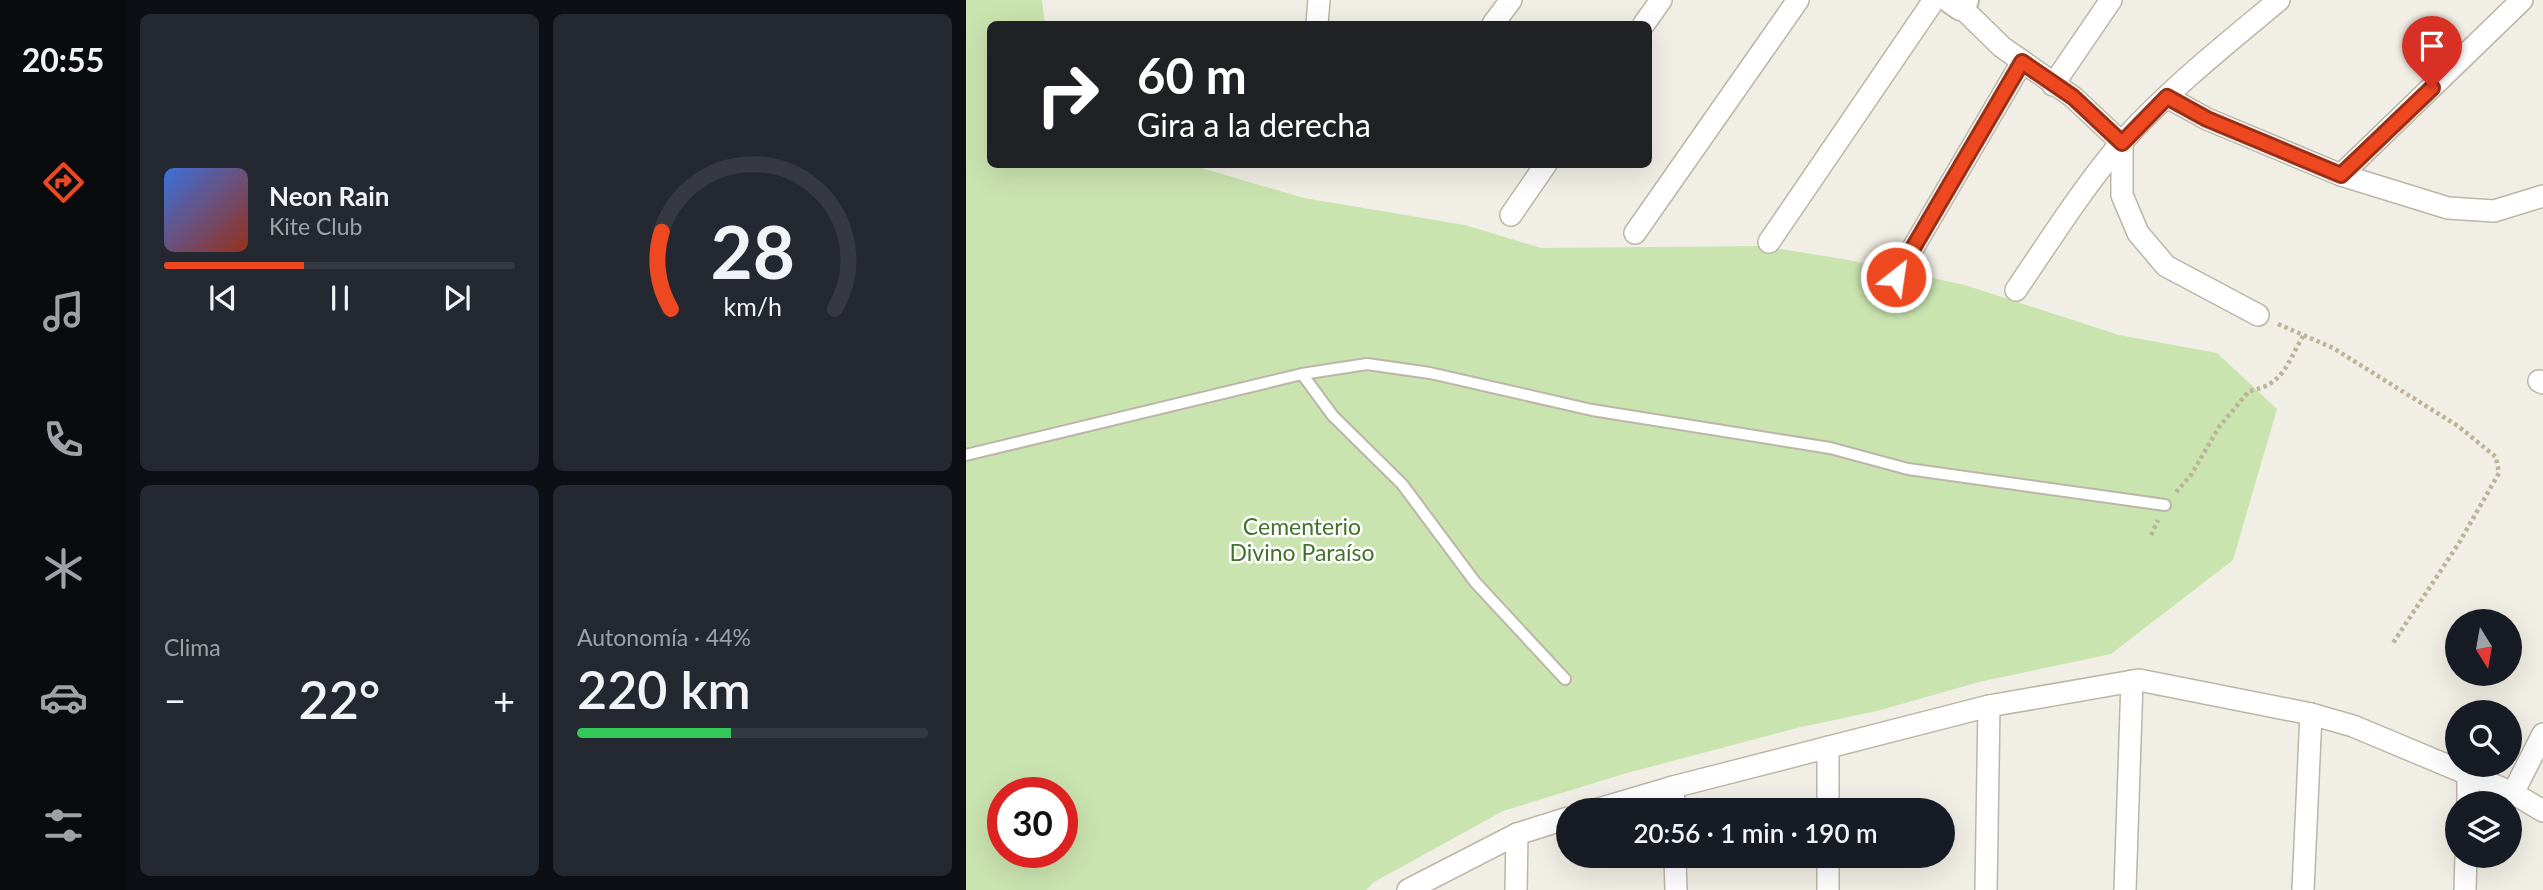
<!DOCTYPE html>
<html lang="es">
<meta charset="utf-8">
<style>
:root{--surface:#171b24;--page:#242831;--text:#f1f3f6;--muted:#9ea1a6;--line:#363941;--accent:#ee4820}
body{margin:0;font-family:Lato,sans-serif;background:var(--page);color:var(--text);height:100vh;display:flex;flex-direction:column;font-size:26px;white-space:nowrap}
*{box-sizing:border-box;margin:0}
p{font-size:23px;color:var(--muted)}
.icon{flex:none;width:38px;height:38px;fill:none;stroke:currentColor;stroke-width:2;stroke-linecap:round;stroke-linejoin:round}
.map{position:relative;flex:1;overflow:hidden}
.side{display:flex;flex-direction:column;gap:14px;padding:14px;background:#0d0f14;width:840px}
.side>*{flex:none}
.hud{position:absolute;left:21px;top:21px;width:665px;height:147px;border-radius:10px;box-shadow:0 7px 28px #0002;background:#202124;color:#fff;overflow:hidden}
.needle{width:46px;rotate:169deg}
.controls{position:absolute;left:1479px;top:609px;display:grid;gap:14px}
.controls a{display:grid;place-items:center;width:77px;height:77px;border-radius:50%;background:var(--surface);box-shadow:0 7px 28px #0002;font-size:35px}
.speed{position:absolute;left:21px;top:777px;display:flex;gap:14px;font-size:35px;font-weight:700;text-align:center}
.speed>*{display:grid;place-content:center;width:91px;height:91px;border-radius:50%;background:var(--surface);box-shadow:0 7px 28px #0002;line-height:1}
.speed .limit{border:10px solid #d22;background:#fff;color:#111}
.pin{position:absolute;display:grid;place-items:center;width:60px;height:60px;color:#fff;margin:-72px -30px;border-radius:50% 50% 50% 0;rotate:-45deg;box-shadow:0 0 7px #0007}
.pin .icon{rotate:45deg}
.me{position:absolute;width:77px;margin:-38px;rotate:30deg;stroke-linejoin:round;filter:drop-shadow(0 0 5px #0008)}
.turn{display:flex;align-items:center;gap:24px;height:147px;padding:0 35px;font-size:32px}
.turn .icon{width:91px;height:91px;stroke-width:2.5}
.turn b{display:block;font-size:49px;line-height:60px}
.big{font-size:52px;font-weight:600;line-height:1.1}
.side .widget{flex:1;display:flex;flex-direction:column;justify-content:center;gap:10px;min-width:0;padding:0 24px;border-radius:10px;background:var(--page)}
.side .dial{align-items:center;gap:0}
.dial svg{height:182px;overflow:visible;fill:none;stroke:var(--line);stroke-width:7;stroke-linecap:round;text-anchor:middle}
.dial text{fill:var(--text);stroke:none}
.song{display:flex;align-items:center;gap:21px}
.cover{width:84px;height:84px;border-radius:10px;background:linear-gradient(135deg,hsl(220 70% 55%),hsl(10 70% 35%))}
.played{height:7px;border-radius:4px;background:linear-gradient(90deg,var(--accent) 40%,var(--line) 40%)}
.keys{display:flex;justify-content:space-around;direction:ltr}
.heat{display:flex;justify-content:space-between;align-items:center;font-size:38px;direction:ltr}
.charge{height:10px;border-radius:5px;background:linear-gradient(90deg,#34c759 44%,var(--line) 0)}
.side .tiles{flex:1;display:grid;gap:14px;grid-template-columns:repeat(2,1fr)}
.trip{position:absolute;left:590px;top:798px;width:399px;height:70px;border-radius:35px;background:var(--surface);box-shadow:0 7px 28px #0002;font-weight:600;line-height:70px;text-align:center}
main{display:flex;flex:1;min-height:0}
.tabs{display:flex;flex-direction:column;width:126px;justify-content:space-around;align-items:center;background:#090b0e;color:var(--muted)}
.tabs .icon{width:49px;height:49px}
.tabs .current{color:var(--accent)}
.tabs b{font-size:32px;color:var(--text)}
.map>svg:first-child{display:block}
.green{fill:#cae4b0;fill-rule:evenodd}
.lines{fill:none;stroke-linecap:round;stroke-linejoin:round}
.service-casing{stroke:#bcb6a8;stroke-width:14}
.minor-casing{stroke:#bcb6a8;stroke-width:24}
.tertiary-casing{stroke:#bcb6a8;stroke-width:30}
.path{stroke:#bdb29a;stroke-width:4.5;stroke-dasharray:3.5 3.5;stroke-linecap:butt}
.service{stroke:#fff;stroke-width:10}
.minor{stroke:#fff;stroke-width:21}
.tertiary{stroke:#fff;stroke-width:26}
.route-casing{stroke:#9b2f15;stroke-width:18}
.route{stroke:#ee4820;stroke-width:12}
.labels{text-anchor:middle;stroke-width:5;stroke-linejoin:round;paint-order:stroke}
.park-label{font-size:23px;fill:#43722c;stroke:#fff}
</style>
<main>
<nav class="tabs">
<b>20:55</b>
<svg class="icon current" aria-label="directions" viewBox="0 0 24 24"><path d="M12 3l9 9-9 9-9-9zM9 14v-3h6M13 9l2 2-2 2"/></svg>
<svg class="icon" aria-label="music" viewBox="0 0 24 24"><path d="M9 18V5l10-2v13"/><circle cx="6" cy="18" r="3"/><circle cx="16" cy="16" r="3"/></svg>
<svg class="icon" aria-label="phone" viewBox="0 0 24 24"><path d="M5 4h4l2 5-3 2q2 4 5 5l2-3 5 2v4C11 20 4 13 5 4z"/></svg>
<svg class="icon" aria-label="climate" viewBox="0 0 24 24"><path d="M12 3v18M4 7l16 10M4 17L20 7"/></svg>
<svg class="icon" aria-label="car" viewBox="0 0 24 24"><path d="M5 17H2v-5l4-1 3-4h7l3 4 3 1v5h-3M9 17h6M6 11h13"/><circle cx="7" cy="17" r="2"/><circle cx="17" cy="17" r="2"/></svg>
<svg class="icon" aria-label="filters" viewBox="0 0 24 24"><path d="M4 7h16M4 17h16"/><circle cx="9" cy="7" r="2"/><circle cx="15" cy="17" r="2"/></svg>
</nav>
<section class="side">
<div class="tiles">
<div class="widget">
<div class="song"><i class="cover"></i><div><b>Neon Rain</b><p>Kite Club</p></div></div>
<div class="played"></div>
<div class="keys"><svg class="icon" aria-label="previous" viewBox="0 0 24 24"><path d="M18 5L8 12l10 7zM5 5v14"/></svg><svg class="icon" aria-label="pause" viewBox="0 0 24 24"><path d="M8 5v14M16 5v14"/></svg><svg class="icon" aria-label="next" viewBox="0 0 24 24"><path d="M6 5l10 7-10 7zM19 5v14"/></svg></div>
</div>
<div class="widget dial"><svg viewBox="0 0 100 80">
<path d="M14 69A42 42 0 1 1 86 69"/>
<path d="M14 69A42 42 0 0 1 10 35" stroke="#ee4820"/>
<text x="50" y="56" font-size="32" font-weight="700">28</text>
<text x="50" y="72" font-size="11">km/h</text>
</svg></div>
<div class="widget"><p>Clima</p>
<div class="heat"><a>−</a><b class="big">22°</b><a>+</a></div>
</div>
<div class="widget"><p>Autonomía · 44%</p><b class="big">220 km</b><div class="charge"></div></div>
</div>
</section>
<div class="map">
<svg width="1577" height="890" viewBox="0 0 1577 890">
<rect width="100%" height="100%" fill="#f1eee5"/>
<!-- green -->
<path class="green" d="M0,0H76L79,24H24V164L225,165L338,198L499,225L575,248L796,246L883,260L999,285L1153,335L1251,353L1311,409L1267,560L1145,654L1013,682L911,711L835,727L661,773L537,811L408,882L400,890H0ZM37,793H96V852H37Z"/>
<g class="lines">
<!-- service casing -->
<g class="service-casing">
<g id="service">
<path d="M336,374L367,416L436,484L509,582L599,679"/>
<path d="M0,455L336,374L401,364L464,373L626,410L864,448L942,469L1199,505"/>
</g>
</g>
<!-- minor casing -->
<g class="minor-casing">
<g id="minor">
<path d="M995,7L1036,47L1107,97L1156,143V195L1172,233L1200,266L1292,315"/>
<path d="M351,24L353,0"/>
<path d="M527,24L545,0"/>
<path d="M678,24L695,0"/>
<path d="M1087,85L1145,0"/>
<path d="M1201,97L1241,119L1375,175L1482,208L1528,211L1577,196"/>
<path d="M1375,175L1556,0"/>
<path d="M545,215L580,164"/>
<path d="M669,233L832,0"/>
<path d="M803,242L968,0"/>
<path d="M930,277L1056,62"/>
<path d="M1050,290C1084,240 1116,189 1155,143C1202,90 1259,45 1313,0"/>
<path d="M1573,381L1577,383"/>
<path d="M862,747V810"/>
<path d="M707,787L708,810"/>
<path d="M1547,793L1577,734"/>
<path d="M1502,803V774"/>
<path d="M629,810L707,787L1023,706L1173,680L1345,714L1387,726L1547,793L1577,811"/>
<path d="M709,856L710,890"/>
<path d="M862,856V890"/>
<path d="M442,890L551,834L602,818"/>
<path d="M550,890L551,834"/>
<path d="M1020,890L1023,706"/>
<path d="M1159,890L1166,681"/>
<path d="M1337,890L1345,714"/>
<path d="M1499,890L1500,856"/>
</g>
</g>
<!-- tertiary casing -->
<g class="tertiary-casing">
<path id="tertiary" d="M985,0L995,7L999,0"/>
</g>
<!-- path -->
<g class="path">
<path d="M1312,324L1367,348L1492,426L1530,457L1533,473L1493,543L1427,643"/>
<path d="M1210,492L1225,475L1253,427L1283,391C1318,385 1321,363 1337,336"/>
<path d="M1185,535L1192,520"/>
</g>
<!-- service -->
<use href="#service" class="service"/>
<!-- minor -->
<use href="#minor" class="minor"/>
<!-- tertiary -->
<use href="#tertiary" class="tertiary"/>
</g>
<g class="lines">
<!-- route casing -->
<g class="route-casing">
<path id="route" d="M930,277L1056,62L1107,97L1156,143L1201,97L1241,119L1375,175L1466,88"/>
</g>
<!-- route -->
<use href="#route" class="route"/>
</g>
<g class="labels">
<!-- park labels -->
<g class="park-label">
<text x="336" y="535">Cementerio<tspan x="336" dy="26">Divino Paraíso</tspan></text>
</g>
</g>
</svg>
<div class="controls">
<a><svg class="needle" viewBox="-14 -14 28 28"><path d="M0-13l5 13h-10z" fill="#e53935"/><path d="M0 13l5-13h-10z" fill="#9ea1a6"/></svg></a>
<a><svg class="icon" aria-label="search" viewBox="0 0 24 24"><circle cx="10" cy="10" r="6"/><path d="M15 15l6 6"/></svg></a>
<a><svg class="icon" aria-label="layers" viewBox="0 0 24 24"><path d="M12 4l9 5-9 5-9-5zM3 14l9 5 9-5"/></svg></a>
</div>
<div class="speed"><div class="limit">30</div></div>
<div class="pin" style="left:1466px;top:88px;background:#d93025"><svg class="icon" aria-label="arrive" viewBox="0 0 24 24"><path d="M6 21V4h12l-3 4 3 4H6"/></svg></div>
<svg class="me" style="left:930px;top:277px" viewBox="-20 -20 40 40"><circle r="17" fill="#ee4820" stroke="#fff" stroke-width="3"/><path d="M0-11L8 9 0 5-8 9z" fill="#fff"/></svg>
<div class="trip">20:56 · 1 min · 190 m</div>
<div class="hud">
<div class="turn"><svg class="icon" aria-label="right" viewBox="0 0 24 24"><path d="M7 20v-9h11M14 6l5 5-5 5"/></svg><div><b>60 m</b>Gira a la derecha</div></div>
</div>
</div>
</main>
